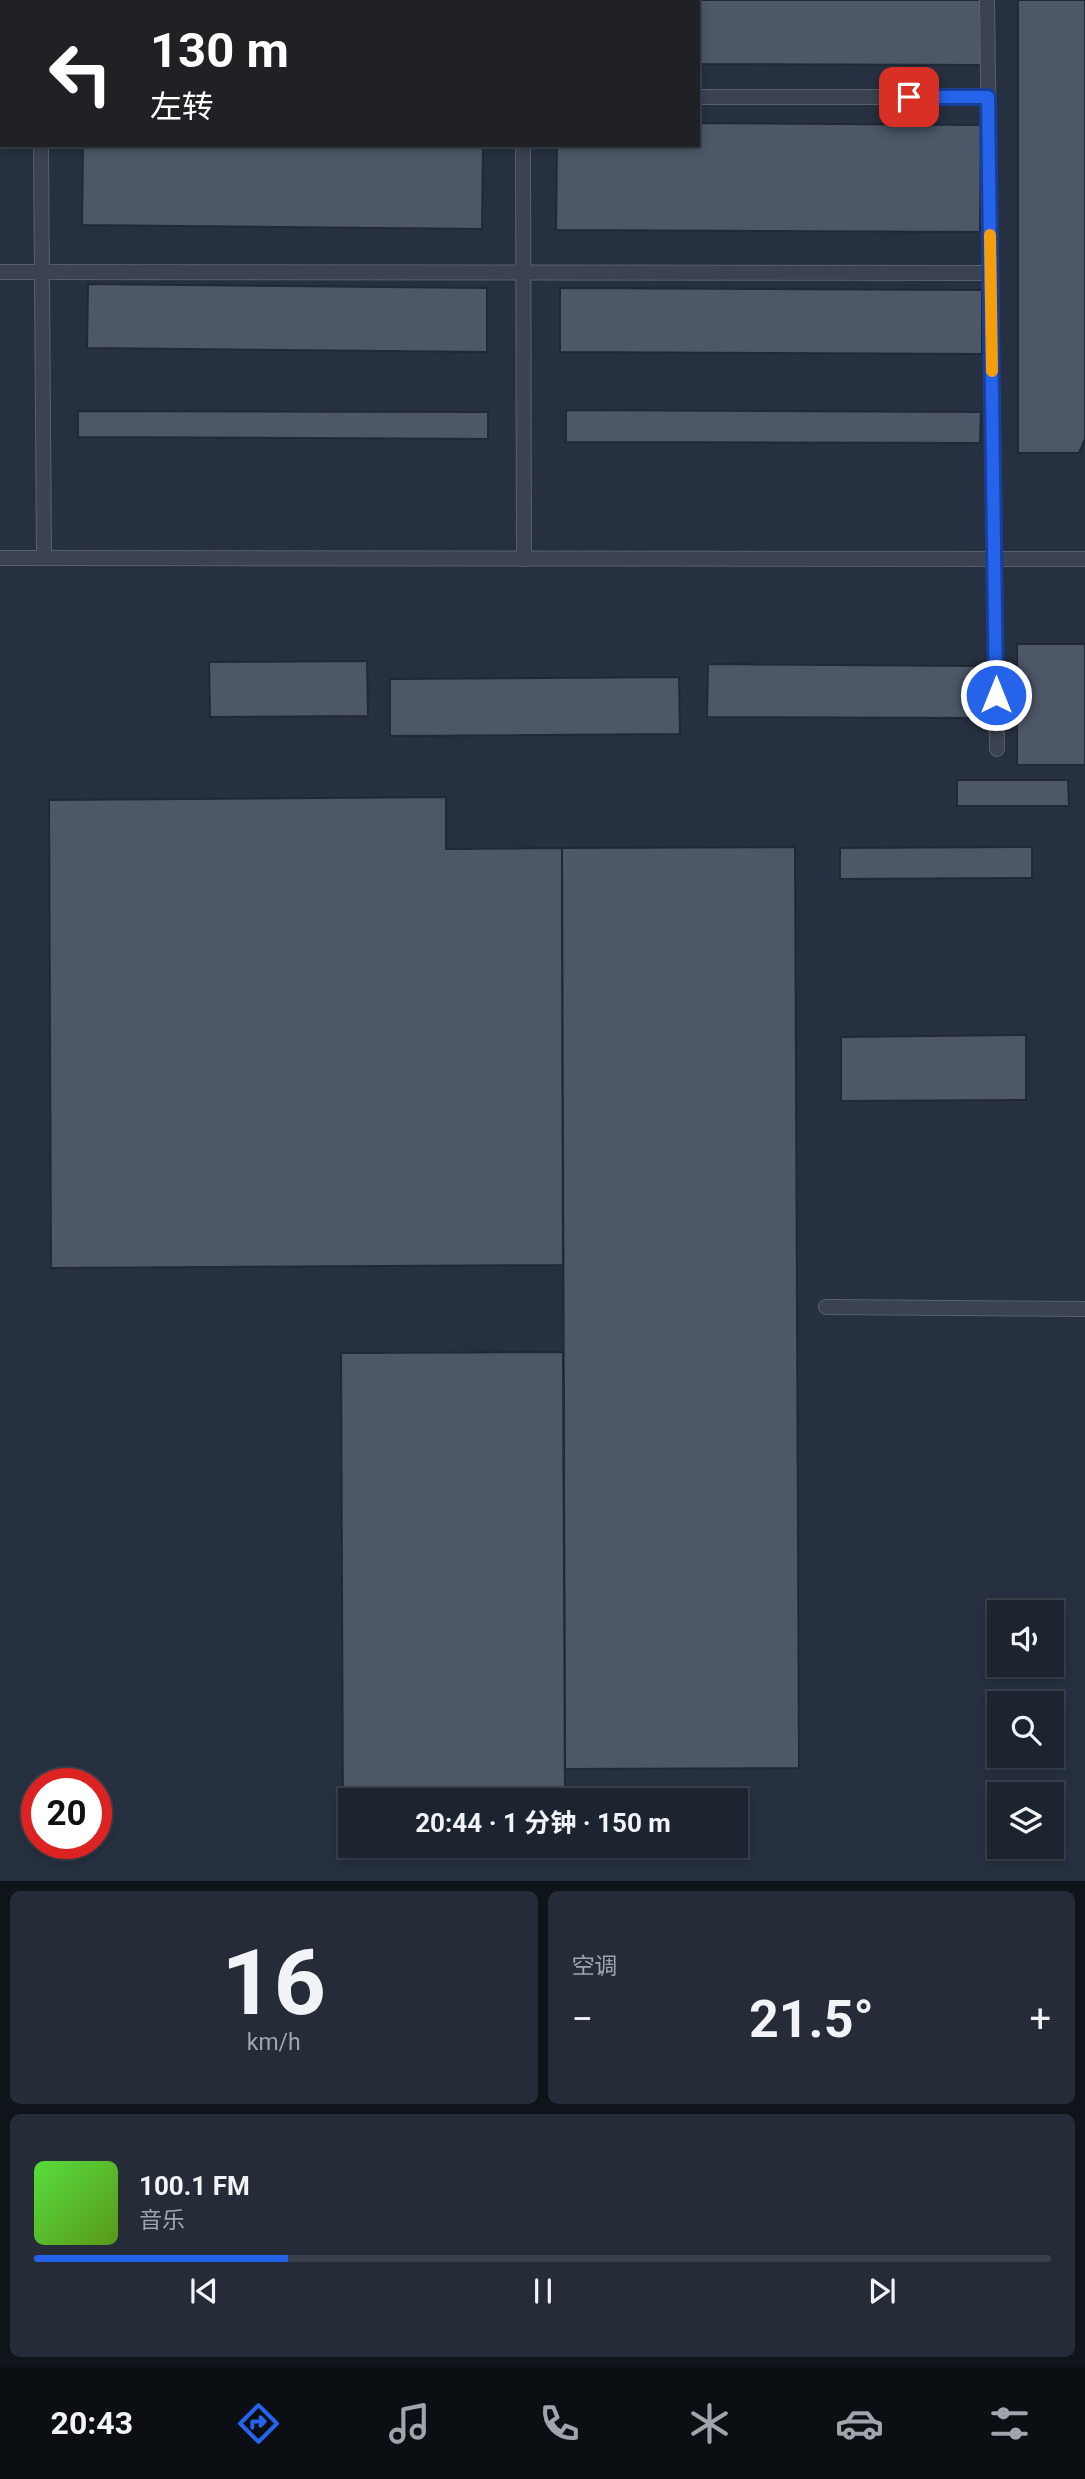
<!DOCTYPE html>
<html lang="zh">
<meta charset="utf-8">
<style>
:root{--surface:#1c2430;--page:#252c38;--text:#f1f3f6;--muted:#a0a4ab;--line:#3a414c;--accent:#2563eb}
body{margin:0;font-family:Roboto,"Noto Sans SC",sans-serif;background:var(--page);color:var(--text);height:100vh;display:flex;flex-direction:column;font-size:26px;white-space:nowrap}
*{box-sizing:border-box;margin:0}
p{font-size:23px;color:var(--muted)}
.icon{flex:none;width:38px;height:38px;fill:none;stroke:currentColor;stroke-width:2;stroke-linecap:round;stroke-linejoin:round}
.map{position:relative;height:1881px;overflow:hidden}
.drawer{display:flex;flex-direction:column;gap:10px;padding:10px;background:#0f141a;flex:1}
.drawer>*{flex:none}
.banner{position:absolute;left:0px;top:0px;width:700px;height:147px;box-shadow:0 4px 10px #0003,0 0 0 2px var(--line);background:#202124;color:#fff;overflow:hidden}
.buttons{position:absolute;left:987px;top:1600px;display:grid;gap:14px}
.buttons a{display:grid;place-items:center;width:77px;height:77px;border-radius:0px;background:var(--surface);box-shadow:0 4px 10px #0003,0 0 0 2px var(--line);font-size:35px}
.speed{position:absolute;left:21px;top:1768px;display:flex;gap:14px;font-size:35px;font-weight:700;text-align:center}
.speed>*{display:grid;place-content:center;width:91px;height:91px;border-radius:50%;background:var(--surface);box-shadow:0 4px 10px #0003,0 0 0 2px var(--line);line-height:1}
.speed .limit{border:10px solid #d22;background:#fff;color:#111}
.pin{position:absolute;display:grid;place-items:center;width:60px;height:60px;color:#fff;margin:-30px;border-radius:14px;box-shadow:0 4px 10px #0006}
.me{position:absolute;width:77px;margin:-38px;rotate:0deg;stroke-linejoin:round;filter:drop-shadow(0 0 5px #0008)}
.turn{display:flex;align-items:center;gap:24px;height:147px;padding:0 35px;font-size:32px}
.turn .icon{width:91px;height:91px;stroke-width:2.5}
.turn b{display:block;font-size:49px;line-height:60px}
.big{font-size:52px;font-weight:700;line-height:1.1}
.drawer .tile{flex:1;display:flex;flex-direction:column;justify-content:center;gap:10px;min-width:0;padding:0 24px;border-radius:10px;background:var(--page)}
.drawer .dial{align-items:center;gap:0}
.dial b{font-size:91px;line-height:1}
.song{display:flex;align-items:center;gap:21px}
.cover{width:84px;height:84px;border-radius:10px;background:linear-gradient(135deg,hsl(110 70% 55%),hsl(90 70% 35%))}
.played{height:7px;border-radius:4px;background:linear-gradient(90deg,var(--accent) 25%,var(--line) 25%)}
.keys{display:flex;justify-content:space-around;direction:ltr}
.heat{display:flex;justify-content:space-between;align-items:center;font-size:38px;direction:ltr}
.drawer .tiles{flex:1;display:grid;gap:10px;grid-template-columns:1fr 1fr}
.tile:last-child{grid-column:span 2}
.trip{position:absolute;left:338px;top:1788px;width:410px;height:70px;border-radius:0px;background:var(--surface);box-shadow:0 4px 10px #0003,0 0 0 2px var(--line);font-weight:700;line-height:70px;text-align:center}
.tabs{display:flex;height:112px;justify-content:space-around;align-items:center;background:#0b0e13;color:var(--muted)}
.tabs .icon{width:49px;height:49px}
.tabs .current{color:var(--accent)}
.tabs b{font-size:32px;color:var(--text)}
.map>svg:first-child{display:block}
.building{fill:#4d5768;stroke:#212937;stroke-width:2}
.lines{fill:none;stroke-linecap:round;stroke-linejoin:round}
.service-casing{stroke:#58606d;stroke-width:16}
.service{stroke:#3b4250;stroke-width:14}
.route-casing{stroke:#184099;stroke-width:18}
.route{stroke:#2563eb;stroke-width:12}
.slow{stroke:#f59e0b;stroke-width:12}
</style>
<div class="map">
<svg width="1085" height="1881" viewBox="0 0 1085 1881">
<rect width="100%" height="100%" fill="#263040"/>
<!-- building -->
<g class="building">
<path d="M80,0H494L80,2Z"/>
<path d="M561,0H984V65L698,64V2Z"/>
<path d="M1018,0H1085V439L1079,453H1018Z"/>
<path d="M698,123L981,125L980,232L556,230L557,145H698Z"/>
<path d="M83,145H483L482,229L82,225Z"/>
<path d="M88,284L487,288V352L87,348Z"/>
<path d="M560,288L982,290V354L560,352Z"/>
<path d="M566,410L981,412L980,443L566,442Z"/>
<path d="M78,411L488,412V439L78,437Z"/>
<rect x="1017" y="644" width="68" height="121"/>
<path d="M367,661L368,716L210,717L209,662Z"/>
<path d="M708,664L980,666V718L707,717Z"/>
<path d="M679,677L680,734L390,736V679Z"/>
<path d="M957,780H1068L1069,806H957Z"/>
<path d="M446,797V849L562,848L563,1265L51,1268L49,800Z"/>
<path d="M795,847L799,1768L565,1769L562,848Z"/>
<path d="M1032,847V878L840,879V848Z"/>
<path d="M1026,1035V1100L841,1101V1037Z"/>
<path d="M563,1352L565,1801H350V1825H343L341,1353Z"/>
</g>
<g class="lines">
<!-- service casing -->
<g class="service-casing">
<g id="service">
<path d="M40,0V2"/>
<path d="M523,0V2"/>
<path d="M987,0L997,749"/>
<path d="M0,97H2"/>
<path d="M698,97H988"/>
<path d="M41,145L44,558"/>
<path d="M523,145L524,559"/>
<path d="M0,272L991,273"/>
<path d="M0,558L1085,559"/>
<path d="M826,1307L1085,1309"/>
</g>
</g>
<!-- service -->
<use href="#service" class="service"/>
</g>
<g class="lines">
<!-- route casing -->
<g class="route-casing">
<path id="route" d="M909,97H988L996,695"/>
</g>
<!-- route -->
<use href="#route" class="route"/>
<!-- slow -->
<path class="slow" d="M990,235L992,371"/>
</g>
</svg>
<div class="buttons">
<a><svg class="icon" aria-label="sound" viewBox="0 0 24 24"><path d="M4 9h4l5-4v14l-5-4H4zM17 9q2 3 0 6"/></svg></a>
<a><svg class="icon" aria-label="search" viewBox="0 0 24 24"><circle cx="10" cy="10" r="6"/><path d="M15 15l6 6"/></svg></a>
<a><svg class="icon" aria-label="layers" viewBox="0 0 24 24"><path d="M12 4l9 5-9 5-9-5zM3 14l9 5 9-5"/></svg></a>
</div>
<div class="speed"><div class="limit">20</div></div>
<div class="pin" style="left:909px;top:97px;background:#d93025"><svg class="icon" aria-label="arrive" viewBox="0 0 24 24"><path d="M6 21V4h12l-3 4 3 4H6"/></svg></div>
<svg class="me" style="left:996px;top:695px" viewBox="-20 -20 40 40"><circle r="17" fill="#2563eb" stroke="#fff" stroke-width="3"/><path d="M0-11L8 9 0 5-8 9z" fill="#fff"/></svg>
<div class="trip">20:44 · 1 分钟 · 150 m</div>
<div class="banner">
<div class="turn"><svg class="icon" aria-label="left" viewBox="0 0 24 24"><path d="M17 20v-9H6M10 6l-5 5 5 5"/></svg><div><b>130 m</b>左转</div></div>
</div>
</div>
<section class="drawer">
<div class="tiles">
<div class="tile dial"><b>16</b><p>km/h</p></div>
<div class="tile"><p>空调</p>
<div class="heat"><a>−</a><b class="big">21.5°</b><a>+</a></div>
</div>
<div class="tile">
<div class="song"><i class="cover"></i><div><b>100.1 FM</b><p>音乐</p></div></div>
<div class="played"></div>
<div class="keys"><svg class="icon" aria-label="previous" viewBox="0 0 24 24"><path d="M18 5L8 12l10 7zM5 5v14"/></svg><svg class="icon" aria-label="pause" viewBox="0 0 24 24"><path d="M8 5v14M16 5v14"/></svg><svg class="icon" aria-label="next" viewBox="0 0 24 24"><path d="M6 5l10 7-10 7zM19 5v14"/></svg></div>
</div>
</div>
</section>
<nav class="tabs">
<b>20:43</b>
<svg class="icon current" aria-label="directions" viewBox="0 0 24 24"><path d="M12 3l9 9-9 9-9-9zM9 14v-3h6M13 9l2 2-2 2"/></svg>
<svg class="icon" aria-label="music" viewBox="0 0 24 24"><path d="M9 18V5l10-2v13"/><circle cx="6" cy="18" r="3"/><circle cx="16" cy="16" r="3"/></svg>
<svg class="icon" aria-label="phone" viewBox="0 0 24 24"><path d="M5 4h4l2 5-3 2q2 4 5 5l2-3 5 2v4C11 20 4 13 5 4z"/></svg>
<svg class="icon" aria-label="climate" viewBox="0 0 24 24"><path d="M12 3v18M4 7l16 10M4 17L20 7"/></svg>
<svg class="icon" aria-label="car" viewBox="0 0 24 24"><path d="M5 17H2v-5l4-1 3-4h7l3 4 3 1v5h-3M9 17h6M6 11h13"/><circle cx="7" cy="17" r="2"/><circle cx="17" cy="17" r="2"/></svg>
<svg class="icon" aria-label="filters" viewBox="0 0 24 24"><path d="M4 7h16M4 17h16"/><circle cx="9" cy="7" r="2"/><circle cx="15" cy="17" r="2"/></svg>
</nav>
